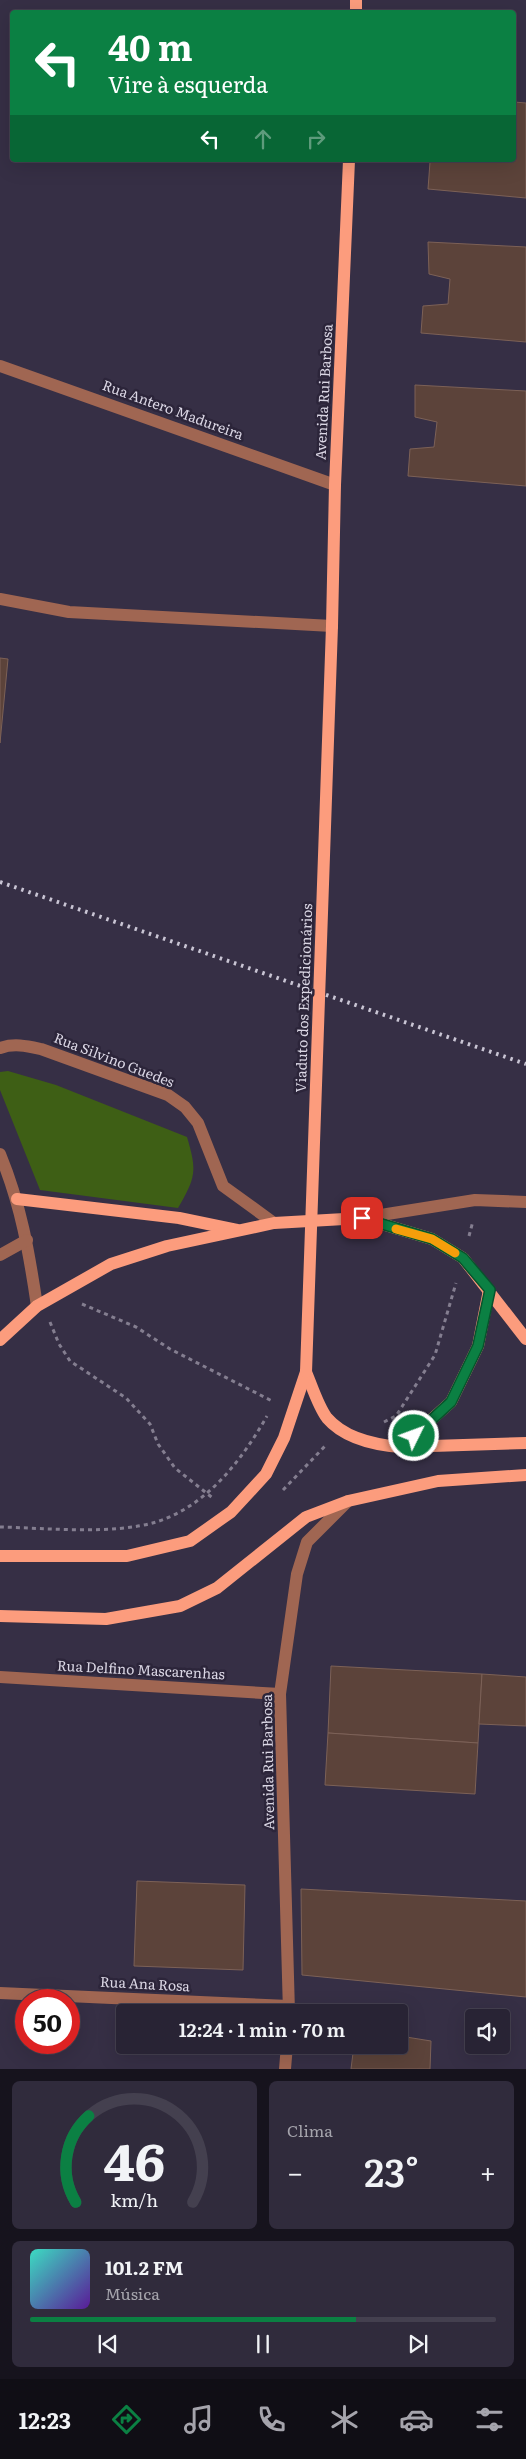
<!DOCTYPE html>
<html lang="pt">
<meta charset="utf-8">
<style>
:root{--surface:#282334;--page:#302b3c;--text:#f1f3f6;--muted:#a5a4ac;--line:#44404f;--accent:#0b8043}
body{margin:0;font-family:Literata,serif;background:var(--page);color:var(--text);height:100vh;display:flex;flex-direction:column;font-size:19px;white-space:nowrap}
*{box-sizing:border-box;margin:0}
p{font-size:16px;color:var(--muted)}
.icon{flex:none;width:28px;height:28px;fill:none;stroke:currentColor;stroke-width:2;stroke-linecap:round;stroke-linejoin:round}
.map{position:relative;height:2069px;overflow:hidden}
.details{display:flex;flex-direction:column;gap:12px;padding:12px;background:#16131d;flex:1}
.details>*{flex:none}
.banner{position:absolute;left:10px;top:10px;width:506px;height:152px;border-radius:5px;box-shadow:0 5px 20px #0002,0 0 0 1px var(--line);background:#0b8043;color:#fff;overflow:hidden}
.fabs{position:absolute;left:465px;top:2009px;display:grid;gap:10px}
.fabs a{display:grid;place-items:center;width:45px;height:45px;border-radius:5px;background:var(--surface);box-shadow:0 5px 20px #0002,0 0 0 1px var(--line);font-size:25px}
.speed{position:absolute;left:15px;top:1989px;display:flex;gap:10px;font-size:25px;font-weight:700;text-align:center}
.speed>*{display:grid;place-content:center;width:65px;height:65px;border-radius:50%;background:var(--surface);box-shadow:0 5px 20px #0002,0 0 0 1px var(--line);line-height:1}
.speed .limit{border:8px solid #d22;background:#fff;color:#111}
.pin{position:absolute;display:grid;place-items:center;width:42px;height:42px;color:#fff;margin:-21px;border-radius:10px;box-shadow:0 2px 8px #0006}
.me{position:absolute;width:55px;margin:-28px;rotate:48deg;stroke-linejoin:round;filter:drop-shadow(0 0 4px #0008)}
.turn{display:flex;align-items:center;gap:18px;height:105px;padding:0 15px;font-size:22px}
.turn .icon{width:65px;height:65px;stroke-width:2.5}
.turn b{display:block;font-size:35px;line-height:42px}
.lanes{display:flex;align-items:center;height:48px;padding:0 15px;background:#0003;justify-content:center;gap:25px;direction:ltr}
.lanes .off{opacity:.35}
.big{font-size:38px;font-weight:600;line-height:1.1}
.details .widget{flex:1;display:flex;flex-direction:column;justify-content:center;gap:8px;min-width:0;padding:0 18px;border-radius:8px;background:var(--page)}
.details .dial{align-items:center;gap:0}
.dial svg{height:130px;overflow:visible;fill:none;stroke:var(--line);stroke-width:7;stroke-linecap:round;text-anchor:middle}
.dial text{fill:var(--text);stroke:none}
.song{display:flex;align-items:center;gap:15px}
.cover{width:60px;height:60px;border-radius:8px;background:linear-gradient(135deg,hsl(170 70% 55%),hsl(270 70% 35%))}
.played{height:5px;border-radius:2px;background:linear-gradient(90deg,var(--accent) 70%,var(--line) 70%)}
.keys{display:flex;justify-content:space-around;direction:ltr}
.heat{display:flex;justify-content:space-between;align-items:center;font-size:28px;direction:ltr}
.details .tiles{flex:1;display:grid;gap:12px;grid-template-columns:1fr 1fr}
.widget:last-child{grid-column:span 2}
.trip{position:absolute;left:116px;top:2004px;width:292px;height:50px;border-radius:5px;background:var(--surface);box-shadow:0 5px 20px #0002,0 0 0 1px var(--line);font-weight:600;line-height:50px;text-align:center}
.menu{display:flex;height:80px;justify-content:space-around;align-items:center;background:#100e15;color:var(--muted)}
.menu .icon{width:35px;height:35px}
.menu .selected{color:var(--accent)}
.menu b{font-size:22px;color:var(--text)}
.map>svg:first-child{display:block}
.green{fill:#3e5f15}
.building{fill:#5c433a;stroke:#7c6157}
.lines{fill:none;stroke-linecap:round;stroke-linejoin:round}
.path{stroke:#847e90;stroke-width:3;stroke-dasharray:4 4;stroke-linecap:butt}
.minor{stroke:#a06652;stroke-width:12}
.major{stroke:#fc9c7d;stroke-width:12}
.rail{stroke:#c9c5d4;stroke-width:4;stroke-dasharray:2.5 5;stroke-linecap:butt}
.major-bridge{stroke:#fc9c7d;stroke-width:12}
.route-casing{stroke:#07532c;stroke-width:12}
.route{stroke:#0b8043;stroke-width:9}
.slow{stroke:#f59e0b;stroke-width:9}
.labels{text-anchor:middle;stroke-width:5;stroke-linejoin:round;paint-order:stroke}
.street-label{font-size:14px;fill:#dad6e4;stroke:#2c253a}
</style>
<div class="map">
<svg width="526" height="2069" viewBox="0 0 526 2069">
<rect width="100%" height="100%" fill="#362f45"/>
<!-- green -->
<path class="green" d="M8,1071L56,1085L187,1137C197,1171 196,1177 178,1208L40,1190L0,1090V1072Z"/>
<!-- building -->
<g class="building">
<path d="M514,102L526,103V198L428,189L430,162L514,160Z"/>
<path d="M428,242L526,247V342L421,333L423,306L448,304L450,279L429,274Z"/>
<path d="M415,385L526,391V486L408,476L410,449L434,447L437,422L415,417Z"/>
<path d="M0,658L8,659L0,743Z"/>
<path d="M331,1666L482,1674L478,1743L328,1733Z"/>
<path d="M482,1674L526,1677V1726L479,1724Z"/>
<path d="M328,1733L478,1743L475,1794L325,1785Z"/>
<path d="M137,1881L245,1885L243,1970L134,1966Z"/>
<path d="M301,1889L526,1901V1997L302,1975Z"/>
<path d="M400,2036L431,2041L430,2069H351L354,2045H400Z"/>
</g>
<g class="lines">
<!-- path -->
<g class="path">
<path d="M469,1236L473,1221"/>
<path d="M82,1304L136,1327L170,1349L274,1402"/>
<path d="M50,1322L59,1344L70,1361L126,1398L150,1424L158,1444L175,1468L214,1499"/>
<path d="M384,1422L396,1416L435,1355L456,1283"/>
<path d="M283,1490L327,1444"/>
<path d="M0,1527C46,1528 113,1535 156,1522C207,1506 242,1460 267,1416"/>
</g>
<!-- minor -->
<g class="minor">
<path d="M0,366L335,485"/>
<path d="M0,599L69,612L332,626"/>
<path d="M0,1048C14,1043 27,1046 41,1049L168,1095L185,1107L198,1123L223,1186L274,1223"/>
<path d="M0,1154C21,1205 29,1252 37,1306"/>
<path d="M362,1218L475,1200L526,1202"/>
<path d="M0,1255L27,1240"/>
<path d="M0,1677L280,1694"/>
<path d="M0,1993L289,2006"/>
<path d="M289,2012L280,1694L297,1574L307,1542L348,1501"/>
<path d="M285,2069L287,2045"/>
</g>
<!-- major -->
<g class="major">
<path d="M356,12V0"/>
<path d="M332,626L335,485L349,160"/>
<path d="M17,1199L179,1218L237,1230"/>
<path d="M0,1340L37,1306L111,1264L167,1246L274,1223L362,1218L432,1239L463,1258L526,1339"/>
<path d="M306,1372C312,1386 318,1406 327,1418C345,1439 375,1445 401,1447L526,1443"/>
<path d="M401,1447L451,1402L478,1346L489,1290"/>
<path d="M0,1556H127L190,1541L231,1512L266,1474L284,1438L306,1372"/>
<path d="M0,1616L106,1619L180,1606L217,1588L306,1517L348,1501L438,1481L526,1475"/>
</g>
<!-- rail -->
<path class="rail" d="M0,882L526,1064"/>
<!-- major-bridge -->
<path class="major-bridge" d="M306,1372L332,626"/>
</g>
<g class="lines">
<!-- route casing -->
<g class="route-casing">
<path id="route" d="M362,1218L432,1239L463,1258L490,1290L478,1346L451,1402L414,1436"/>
</g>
<!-- route -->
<use href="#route" class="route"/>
<!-- slow -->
<path class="slow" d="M396,1229L432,1239L455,1253"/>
</g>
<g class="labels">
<!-- street labels -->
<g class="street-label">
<text transform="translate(324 392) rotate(-87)" y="5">Avenida Rui Barbosa</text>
<text transform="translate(173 410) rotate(20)" y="5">Rua Antero Madureira</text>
<text transform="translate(304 998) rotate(-88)" y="5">Viaduto dos Expedicionários</text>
<text transform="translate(114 1060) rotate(21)" y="5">Rua Silvino Guedes</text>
<text transform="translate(141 1670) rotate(3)" y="5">Rua Delfino Mascarenhas</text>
<text transform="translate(268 1762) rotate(-91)" y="5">Avenida Rui Barbosa</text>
<text transform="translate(145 1984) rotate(3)" y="5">Rua Ana Rosa</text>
</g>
</g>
</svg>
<div class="fabs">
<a><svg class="icon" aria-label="sound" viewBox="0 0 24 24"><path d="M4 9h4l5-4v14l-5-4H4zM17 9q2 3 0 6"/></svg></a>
</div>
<div class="speed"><div class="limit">50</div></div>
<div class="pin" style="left:362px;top:1218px;background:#d93025"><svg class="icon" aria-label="arrive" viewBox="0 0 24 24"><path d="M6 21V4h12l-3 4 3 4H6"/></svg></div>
<svg class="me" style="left:414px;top:1436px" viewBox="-20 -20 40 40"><circle r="17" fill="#0b8043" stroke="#fff" stroke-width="3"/><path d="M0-11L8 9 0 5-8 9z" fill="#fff"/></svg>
<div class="trip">12:24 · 1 min · 70 m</div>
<div class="banner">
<div class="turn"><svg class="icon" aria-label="left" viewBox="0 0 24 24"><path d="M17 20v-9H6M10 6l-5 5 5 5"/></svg><div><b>40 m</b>Vire à esquerda</div></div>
<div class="lanes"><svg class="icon" aria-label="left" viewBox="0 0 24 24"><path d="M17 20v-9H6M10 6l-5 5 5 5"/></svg><svg class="icon off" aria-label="ahead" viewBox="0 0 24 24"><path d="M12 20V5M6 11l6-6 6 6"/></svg><svg class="icon off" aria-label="right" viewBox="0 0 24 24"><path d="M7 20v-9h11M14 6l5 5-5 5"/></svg></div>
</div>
</div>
<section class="details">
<div class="tiles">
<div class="widget dial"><svg viewBox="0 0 100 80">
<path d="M14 69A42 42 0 1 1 86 69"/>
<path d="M14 69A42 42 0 0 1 22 16" stroke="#0b8043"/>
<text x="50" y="56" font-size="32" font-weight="700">46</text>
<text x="50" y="72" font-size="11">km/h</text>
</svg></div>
<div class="widget"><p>Clima</p>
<div class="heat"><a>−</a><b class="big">23°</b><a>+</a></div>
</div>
<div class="widget">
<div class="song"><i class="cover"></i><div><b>101.2 FM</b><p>Música</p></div></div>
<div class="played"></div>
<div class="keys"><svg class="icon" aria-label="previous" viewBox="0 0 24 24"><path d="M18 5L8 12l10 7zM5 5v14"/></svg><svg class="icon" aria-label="pause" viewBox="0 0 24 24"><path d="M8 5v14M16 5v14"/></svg><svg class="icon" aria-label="next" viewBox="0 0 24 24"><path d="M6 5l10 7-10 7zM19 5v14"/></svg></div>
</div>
</div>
</section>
<nav class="menu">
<b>12:23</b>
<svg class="icon selected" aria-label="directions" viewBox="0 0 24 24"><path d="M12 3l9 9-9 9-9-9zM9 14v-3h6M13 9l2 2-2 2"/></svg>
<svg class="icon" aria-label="music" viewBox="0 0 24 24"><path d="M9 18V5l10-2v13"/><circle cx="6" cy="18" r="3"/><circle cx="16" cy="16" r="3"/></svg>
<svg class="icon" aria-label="phone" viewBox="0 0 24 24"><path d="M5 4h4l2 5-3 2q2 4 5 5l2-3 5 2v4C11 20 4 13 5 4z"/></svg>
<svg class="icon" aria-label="climate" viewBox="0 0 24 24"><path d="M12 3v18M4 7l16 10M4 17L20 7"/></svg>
<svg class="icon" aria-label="car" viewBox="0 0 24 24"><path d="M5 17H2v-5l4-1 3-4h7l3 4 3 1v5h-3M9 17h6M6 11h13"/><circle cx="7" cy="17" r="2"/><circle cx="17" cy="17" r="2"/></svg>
<svg class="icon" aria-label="filters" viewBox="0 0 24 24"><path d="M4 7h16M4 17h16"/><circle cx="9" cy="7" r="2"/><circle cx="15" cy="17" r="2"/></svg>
</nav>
